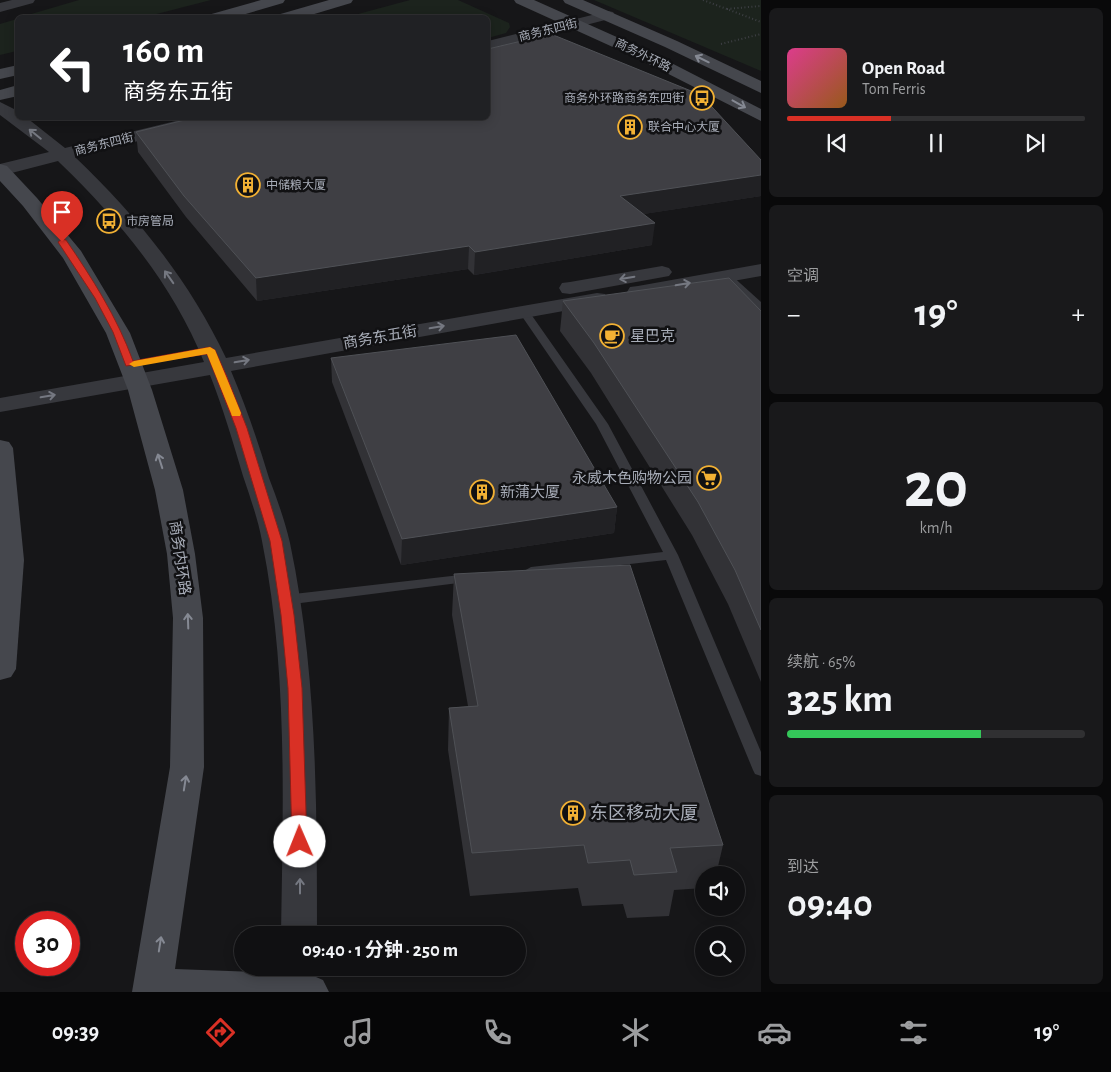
<!DOCTYPE html>
<html lang="zh">
<meta charset="utf-8">
<style>
:root{--surface:#101012;--page:#19191b;--text:#f1f3f6;--muted:#9c9d9f;--line:#303032;--accent:#d93025}
body{margin:0;font-family:"Alegreya Sans","Noto Sans SC",sans-serif;background:var(--page);color:var(--text);height:100vh;display:flex;flex-direction:column;font-size:19px;white-space:nowrap}
*{box-sizing:border-box;margin:0}
p{font-size:16px;color:var(--muted)}
.icon{flex:none;width:28px;height:28px;fill:none;stroke:currentColor;stroke-width:2;stroke-linecap:round;stroke-linejoin:round}
.map{position:relative;flex:1;overflow:hidden}
.panel{display:flex;flex-direction:column;gap:8px;padding:8px;background:#09090a;width:350px}
.panel>*{flex:none}
.guide{position:absolute;left:15px;top:15px;width:475px;height:105px;border-radius:8px;box-shadow:0 2px 12px #0003,0 0 0 1px var(--line);background:#202124;color:#fff;overflow:hidden}
.tools{position:absolute;left:695px;top:866px;display:grid;gap:10px}
.tools a{display:grid;place-items:center;width:50px;height:50px;border-radius:50%;background:var(--surface);box-shadow:0 2px 12px #0003,0 0 0 1px var(--line);font-size:25px}
.speed{position:absolute;left:15px;top:911px;display:flex;gap:10px;font-size:25px;font-weight:700;text-align:center}
.speed>*{display:grid;place-content:center;width:65px;height:65px;border-radius:50%;background:var(--surface);box-shadow:0 2px 12px #0003,0 0 0 1px var(--line);line-height:1}
.speed .limit{border:8px solid #d22;background:#fff;color:#111}
.pin{position:absolute;display:grid;place-items:center;width:42px;height:42px;color:#fff;margin:-51px -21px;border-radius:50% 50% 50% 0;rotate:-45deg;box-shadow:0 0 5px #0007}
.pin .icon{rotate:45deg}
.me{position:absolute;width:55px;margin:-28px;rotate:359deg;stroke-linejoin:round;filter:drop-shadow(0 0 4px #0008)}
.turn{display:flex;align-items:center;gap:18px;height:105px;padding:0 25px;font-size:22px}
.turn .icon{width:65px;height:65px;stroke-width:2.5}
.turn b{display:block;font-size:35px;line-height:42px}
.big{font-size:38px;font-weight:700;line-height:1.1}
.panel .tile{flex:1;display:flex;flex-direction:column;justify-content:center;gap:8px;min-width:0;padding:0 18px;border-radius:8px;background:var(--page)}
.panel .dial{align-items:center;gap:0}
.dial b{font-size:65px;line-height:1}
.song{display:flex;align-items:center;gap:15px}
.cover{width:60px;height:60px;border-radius:8px;background:linear-gradient(135deg,hsl(330 70% 55%),hsl(30 70% 35%))}
.played{height:5px;border-radius:2px;background:linear-gradient(90deg,var(--accent) 35%,var(--line) 35%)}
.keys{display:flex;justify-content:space-around;direction:ltr}
.heat{display:flex;justify-content:space-between;align-items:center;font-size:28px;direction:ltr}
.charge{height:8px;border-radius:4px;background:linear-gradient(90deg,#34c759 65%,var(--line) 0)}
.trip{position:absolute;left:234px;top:926px;width:292px;height:50px;border-radius:25px;background:var(--surface);box-shadow:0 2px 12px #0003,0 0 0 1px var(--line);font-weight:700;line-height:50px;text-align:center}
.menu{display:flex;height:80px;justify-content:space-around;align-items:center;background:#060607;color:var(--muted)}
.menu .icon{width:35px;height:35px}
.menu .active{color:var(--accent)}
.menu b{font-size:22px;color:var(--text)}
main{display:flex;flex:1;min-height:0}
.map>svg:first-child{display:block}
.green{fill:#1c231d}
.lines{fill:none;stroke-linecap:round;stroke-linejoin:round}
.path{stroke:#3d3f44;stroke-width:2;stroke-dasharray:1 2.5;stroke-linecap:butt}
.lane{fill:#37383d;fill-rule:evenodd}
.street{fill:#37383d;fill-rule:evenodd}
.secondary{fill:#45474d;fill-rule:evenodd}
.wall{fill:#323236}
.shaded-wall{fill:#212124}
.building{fill:#3f3f44;stroke:#4f5156}
.oneway{stroke:#858993}
.oneway2{stroke:#757881}
.route{fill:#d93025;stroke:#8d1f18}
.slow{fill:#f59e0b}
.labels{text-anchor:middle;stroke-width:5;stroke-linejoin:round;paint-order:stroke}
.far-street-label{font-size:12px;fill:#a8adb8;stroke:#111113}
.far-poi-label{font-size:12px;fill:#a8adb8;stroke:#111113;text-anchor:start}
.poi-label{font-size:15px;fill:#a8adb8;stroke:#111113;text-anchor:start}
.street-label{font-size:15px;fill:#a8adb8;stroke:#111113}
.near-poi-label{font-size:18px;fill:#a8adb8;stroke:#111113;text-anchor:start}
</style>
<main>
<div class="map">
<svg width="761" height="992" viewBox="0 0 761 992">
<rect width="100%" height="100%" fill="#161618"/>
<!-- green -->
<g class="green">
<path d="M79,0H211L145,17H21Z"/>
<path d="M410,0H458L509,23L510,27L506,33L488,38V18L347,17Z"/>
<path d="M594,0H761V71Z"/>
<path d="M17,19V51L0,55V24Z"/>
</g>
<g class="lines">
<!-- path -->
<g class="path">
<path d="M703,0L761,22"/>
<path d="M727,9L760,6"/>
<path d="M721,44L761,34"/>
</g>
<!-- lane -->
<g class="lane">
<path d="M726,273L730,274L761,302V311L757,310L722,278L721,276Z"/>
<path d="M524,309L528,310L608,424L678,555L761,752V776L755,774L753,770L666,560L531,575L524,571L531,567L663,552L596,424L519,312Z"/>
<path d="M469,574L474,575L476,578L474,581L285,605L280,603L278,600L280,597L285,595Z"/>
</g>
<!-- street -->
<g class="street">
<path d="M12,0H35L33,3L0,12V3Z"/>
<path d="M608,11L613,12L615,15L613,18L488,50V41Z"/>
<path d="M0,102L18,111V118H27L65,148L188,118H215L213,122L75,157C137,216 189,280 226,358L597,293L605,294L608,299L605,304L597,305L231,371C246,406 258,442 269,478C277,499 285,521 290,543C317,671 317,804 317,935H281C283,804 288,670 262,541C258,519 250,497 243,476C233,442 223,408 210,375L0,412V398L204,362C173,285 120,221 61,164L58,161L0,176V164L49,152L0,115Z"/>
<path d="M761,264V276L638,298L630,297L627,292L630,287L638,286Z"/>
<path d="M662,266L669,268L672,272L669,276L570,294L562,293L559,288L562,283L570,282Z"/>
<path d="M279,968H317L314,992H276Z"/>
</g>
<!-- secondary -->
<g class="secondary">
<path d="M261,0H285L283,3L232,18H206L208,15Z"/>
<path d="M329,0H353L351,3L301,18H275L277,15Z"/>
<path d="M514,0H534L648,51L761,109V121L637,58L516,3Z"/>
<path d="M563,0H583L677,41L761,81V93L665,47L565,3Z"/>
<path d="M18,65V75L0,79V69Z"/>
<path d="M18,85V96L0,100V90Z"/>
<path d="M0,164L7,166L37,198L81,251L130,333L152,390L183,490L195,554L203,618L204,767L175,969L309,974L323,980L329,992H132L170,767L173,618L167,554L155,490L128,390L106,333L63,258L23,206L0,181Z"/>
<path d="M0,440L9,442L13,448L24,560L16,669L11,677L0,680Z"/>
</g>
</g>
<!-- wall -->
<g class="wall">
<path d="M136,132L761,196L643,214L652,245L474,275L468,269L257,301L186,217L138,152Z"/>
<path d="M563,301L761,311V682L728,604L692,535L591,373L560,331Z"/>
<path d="M331,358L617,507L614,533L401,565L332,382Z"/>
<path d="M454,574L723,845L716,875H704V888L674,890L669,916L627,918L623,904L582,906L578,888L470,896L448,750L449,708L468,706L452,615Z"/>
</g>
<!-- shaded-wall -->
<g class="shaded-wall">
<path d="M761,175V196L618,218L620,196Z"/>
<path d="M655,223L652,245L474,275L475,252Z"/>
<path d="M469,246L468,269L257,301L256,278Z"/>
<path d="M617,507L614,533L401,565L402,539Z"/>
</g>
<!-- building -->
<g class="building">
<path d="M551,34L701,95L761,160V175L620,196L655,223L475,252L469,246L256,278L184,196L136,132L193,118H488V49Z"/>
<path d="M729,278L761,311V630L735,570L698,502L594,343L563,301Z"/>
<path d="M516,335L617,507L402,539L331,358Z"/>
<path d="M630,565L723,845L670,848L677,872L634,875L630,860L588,863L584,845L472,853L449,708L478,706L454,574Z"/>
</g>
<!-- one-way arrows -->
<defs><path id="oneway-shaft" d="M-6 0H5M1.5-3L5.5 0L1.5 3" fill="none" stroke-width="1.6" stroke-linecap="round" stroke-linejoin="round" transform="scale(1.25)"/></defs>
<g class="oneway">
<use href="#oneway-shaft" transform="translate(702 59) rotate(-154)"/>
<use href="#oneway-shaft" transform="translate(739 104) rotate(29)"/>
<use href="#oneway-shaft" transform="translate(160 461) rotate(-108)"/>
<use href="#oneway-shaft" transform="translate(188 621) rotate(-92)"/>
<use href="#oneway-shaft" transform="translate(185 783) rotate(-81)"/>
<use href="#oneway-shaft" transform="translate(160 944) rotate(-81)"/>
</g>
<g class="oneway2">
<use href="#oneway-shaft" transform="translate(35 134) rotate(-141)"/>
<use href="#oneway-shaft" transform="translate(169 277) rotate(-125)"/>
<use href="#oneway-shaft" transform="translate(627 278) rotate(170)"/>
<use href="#oneway-shaft" transform="translate(683 284) rotate(-10)"/>
<use href="#oneway-shaft" transform="translate(437 327) rotate(-10)"/>
<use href="#oneway-shaft" transform="translate(242 361) rotate(-10)"/>
<use href="#oneway-shaft" transform="translate(48 396) rotate(-10)"/>
<use href="#oneway-shaft" transform="translate(300 886) rotate(-90)"/>
</g>
<!-- route -->
<path class="route" d="M62,239L66,240C92,278 117,317 133,361L210,347L215,350L227,377L247,428L282,541L294,615L302,688L307,842L305,846L300,848L294,846L292,842L288,688L281,615L270,541L236,428L207,354L126,366L113,332L95,298L58,242Z"/>
<!-- slow -->
<path class="slow" d="M210,347L215,350L241,413L240,416H232L231,413L207,354L134,367L129,364L134,361Z"/>
<!-- icons -->
<defs>
<g id="bus-ring" transform="scale(1.25)"><circle r="9.5" fill="#111113" stroke="#f2b134" stroke-width="1.5"/><path d="M-5-6H5V4H4V6H2V4H-2V6H-4V4H-5ZM-3.5-4V0h7V-4ZM-3.5 1.2v1.5H-2V1.2ZM2 1.2v1.5H3.5V1.2Z" fill="#f2b134"/></g>
<g id="building-ring" transform="scale(1.25)"><circle r="9.5" fill="#111113" stroke="#f2b134" stroke-width="1.5"/><path d="M-4-6H4V6H1V3H-1V6H-4ZM-2.5-4.3h1.7v1.8h-1.7ZM.8-4.3h1.7v1.8H.8ZM-2.5-1h1.7V.8h-1.7ZM.8-1h1.7V.8H.8Z" fill="#f2b134"/></g>
<g id="cafe-ring" transform="scale(1.25)"><circle r="9.5" fill="#111113" stroke="#f2b134" stroke-width="1.5"/><path d="M-5.5-4.5H6V0H3Q3 3.5 0 3.5H-2.5Q-5.5 3.5-5.5 0ZM3-3.2v2h1.7v-2ZM-6 4.5H4V6H-6Z" fill="#f2b134"/></g>
<g id="supermarket-ring" transform="scale(1.25)"><circle r="9.5" fill="#111113" stroke="#f2b134" stroke-width="1.5"/><path d="M-6-5.5h2.5l.6 2H6L4.5 2H-2.5L-4.4-4H-6ZM-1.5 3.2a1.3 1.3 0 1 0 .1 0ZM3 3.2a1.3 1.3 0 1 0 .1 0Z" fill="#f2b134"/></g>
</defs>
<g fill-rule="evenodd">
<use href="#bus-ring" x="702" y="98"/>
<use href="#building-ring" x="630" y="127"/>
<use href="#building-ring" x="248" y="185"/>
<use href="#bus-ring" x="109" y="221"/>
<use href="#cafe-ring" x="612" y="336"/>
<use href="#supermarket-ring" x="709" y="478"/>
<use href="#building-ring" x="482" y="492"/>
<use href="#building-ring" x="573" y="813"/>
</g>
<g class="labels">
<!-- far-street labels -->
<g class="far-street-label">
<text transform="translate(548 30) rotate(-14)" y="4">商务东四街</text>
<text transform="translate(643 55) rotate(26)" y="4">商务外环路</text>
<text transform="translate(104 144) rotate(-14)" y="4">商务东四街</text>
</g>
<!-- far-poi labels -->
<g class="far-poi-label">
<text x="684" y="102" text-anchor="end">商务外环路商务东四街</text>
<text x="648" y="131">联合中心大厦</text>
<text x="266" y="189">中储粮大厦</text>
<text x="126" y="225">市房管局</text>
</g>
<!-- poi labels -->
<g class="poi-label">
<text x="630" y="341">星巴克</text>
<text x="692" y="483" text-anchor="end">永威木色购物公园</text>
<text x="500" y="497">新蒲大厦</text>
</g>
<!-- street labels -->
<g class="street-label">
<text transform="translate(380 337) rotate(-10)" y="5">商务东五街</text>
<text transform="translate(180 558) rotate(82)" y="5">商务内环路</text>
</g>
<!-- near-poi labels -->
<g class="near-poi-label">
<text x="590" y="819">东区移动大厦</text>
</g>
</g>
</svg>
<div class="tools">
<a><svg class="icon" aria-label="sound" viewBox="0 0 24 24"><path d="M4 9h4l5-4v14l-5-4H4zM17 9q2 3 0 6"/></svg></a>
<a><svg class="icon" aria-label="search" viewBox="0 0 24 24"><circle cx="10" cy="10" r="6"/><path d="M15 15l6 6"/></svg></a>
</div>
<div class="speed"><div class="limit">30</div></div>
<div class="pin" style="left:62px;top:242px;background:#d93025"><svg class="icon" aria-label="arrive" viewBox="0 0 24 24"><path d="M6 21V4h12l-3 4 3 4H6"/></svg></div>
<svg class="me" style="left:300px;top:842px" viewBox="-20 -20 40 40"><circle r="19" fill="#fff"/><path d="M0-13L10 11 0 6-10 11z" fill="#d93025"/></svg>
<div class="trip">09:40 · 1 分钟 · 250 m</div>
<div class="guide">
<div class="turn"><svg class="icon" aria-label="left" viewBox="0 0 24 24"><path d="M17 20v-9H6M10 6l-5 5 5 5"/></svg><div><b>160 m</b>商务东五街</div></div>
</div>
</div>
<section class="panel">
<div class="tile">
<div class="song"><i class="cover"></i><div><b>Open Road</b><p>Tom Ferris</p></div></div>
<div class="played"></div>
<div class="keys"><svg class="icon" aria-label="previous" viewBox="0 0 24 24"><path d="M18 5L8 12l10 7zM5 5v14"/></svg><svg class="icon" aria-label="pause" viewBox="0 0 24 24"><path d="M8 5v14M16 5v14"/></svg><svg class="icon" aria-label="next" viewBox="0 0 24 24"><path d="M6 5l10 7-10 7zM19 5v14"/></svg></div>
</div>
<div class="tile"><p>空调</p>
<div class="heat"><a>−</a><b class="big">19°</b><a>+</a></div>
</div>
<div class="tile dial"><b>20</b><p>km/h</p></div>
<div class="tile"><p>续航 · 65%</p><b class="big">325 km</b><div class="charge"></div></div>
<div class="tile"><p>到达</p><b class="big">09:40</b></div>
</section>
</main>
<nav class="menu">
<b>09:39</b>
<svg class="icon active" aria-label="directions" viewBox="0 0 24 24"><path d="M12 3l9 9-9 9-9-9zM9 14v-3h6M13 9l2 2-2 2"/></svg>
<svg class="icon" aria-label="music" viewBox="0 0 24 24"><path d="M9 18V5l10-2v13"/><circle cx="6" cy="18" r="3"/><circle cx="16" cy="16" r="3"/></svg>
<svg class="icon" aria-label="phone" viewBox="0 0 24 24"><path d="M5 4h4l2 5-3 2q2 4 5 5l2-3 5 2v4C11 20 4 13 5 4z"/></svg>
<svg class="icon" aria-label="climate" viewBox="0 0 24 24"><path d="M12 3v18M4 7l16 10M4 17L20 7"/></svg>
<svg class="icon" aria-label="car" viewBox="0 0 24 24"><path d="M5 17H2v-5l4-1 3-4h7l3 4 3 1v5h-3M9 17h6M6 11h13"/><circle cx="7" cy="17" r="2"/><circle cx="17" cy="17" r="2"/></svg>
<svg class="icon" aria-label="filters" viewBox="0 0 24 24"><path d="M4 7h16M4 17h16"/><circle cx="9" cy="7" r="2"/><circle cx="15" cy="17" r="2"/></svg>
<b>19°</b>
</nav>
